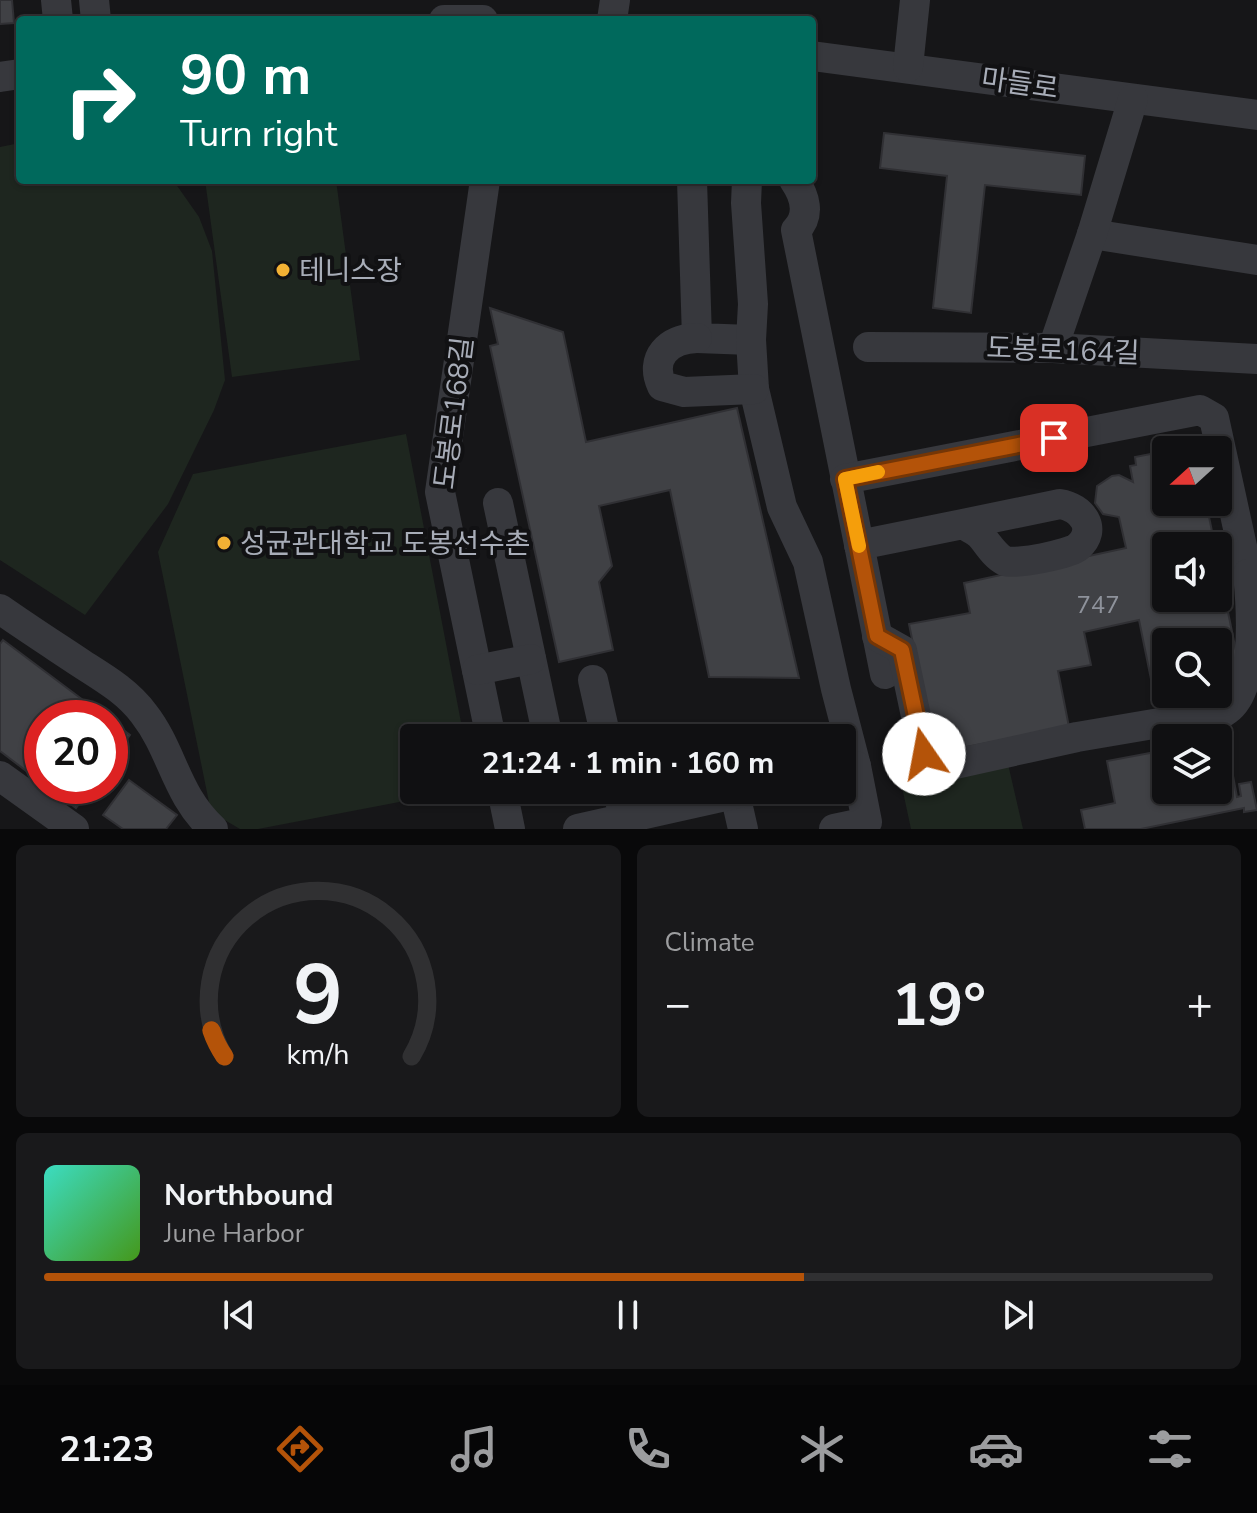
<!DOCTYPE html>
<meta charset="utf-8">
<style>
:root{--surface:#101012;--page:#19191b;--text:#f1f3f6;--muted:#9c9d9f;--line:#303032;--accent:#b45309}
body{margin:0;font-family:"Nunito Sans","Noto Sans KR",sans-serif;background:var(--page);color:var(--text);height:100vh;display:flex;flex-direction:column;font-size:30px;white-space:nowrap}
*{box-sizing:border-box;margin:0}
p{font-size:26px;color:var(--muted)}
.icon{flex:none;width:44px;height:44px;fill:none;stroke:currentColor;stroke-width:2;stroke-linecap:round;stroke-linejoin:round}
.map{position:relative;height:829px;overflow:hidden}
.panel{display:flex;flex-direction:column;gap:16px;padding:16px;background:#09090a;flex:1}
.panel>*{flex:none}
.hud{position:absolute;left:16px;top:16px;width:800px;height:168px;border-radius:8px;box-shadow:0 2px 6px #0004,0 0 0 2px var(--line);background:#00695c;color:#fff;overflow:hidden}
.needle{width:52px;rotate:249deg}
.controls{position:absolute;left:1152px;top:436px;display:grid;gap:16px}
.controls a{display:grid;place-items:center;width:80px;height:80px;border-radius:8px;background:var(--surface);box-shadow:0 2px 6px #0004,0 0 0 2px var(--line);font-size:40px}
.speed{position:absolute;left:24px;top:700px;display:flex;gap:16px;font-size:40px;font-weight:700;text-align:center}
.speed>*{display:grid;place-content:center;width:104px;height:104px;border-radius:50%;background:var(--surface);box-shadow:0 2px 6px #0004,0 0 0 2px var(--line);line-height:1}
.speed .limit{border:12px solid #d22;background:#fff;color:#111}
.pin{position:absolute;display:grid;place-items:center;width:68px;height:68px;color:#fff;margin:-34px;border-radius:16px;box-shadow:0 4px 12px #0006}
.me{position:absolute;width:88px;margin:-44px;rotate:348deg;stroke-linejoin:round;filter:drop-shadow(0 0 6px #0008)}
.turn{display:flex;align-items:center;gap:28px;height:168px;padding:0 32px;font-size:36px}
.turn .icon{width:104px;height:104px;stroke-width:2.5}
.turn b{display:block;font-size:56px;line-height:68px}
.big{font-size:60px;font-weight:700;line-height:1.1}
.panel .card{flex:1;display:flex;flex-direction:column;justify-content:center;gap:12px;min-width:0;padding:0 28px;border-radius:12px;background:var(--page)}
.panel .dial{align-items:center;gap:0}
.dial svg{height:208px;overflow:visible;fill:none;stroke:var(--line);stroke-width:7;stroke-linecap:round;text-anchor:middle}
.dial text{fill:var(--text);stroke:none}
.song{display:flex;align-items:center;gap:24px}
.cover{width:96px;height:96px;border-radius:12px;background:linear-gradient(135deg,hsl(170 70% 55%),hsl(100 70% 35%))}
.played{height:8px;border-radius:4px;background:linear-gradient(90deg,var(--accent) 65%,var(--line) 65%)}
.keys{display:flex;justify-content:space-around;direction:ltr}
.heat{display:flex;justify-content:space-between;align-items:center;font-size:44px;direction:ltr}
.panel .tiles{flex:1;display:grid;gap:16px;grid-template-columns:1fr 1fr}
.card:last-child{grid-column:span 2}
.trip{position:absolute;left:400px;top:724px;width:456px;height:80px;border-radius:8px;background:var(--surface);box-shadow:0 2px 6px #0004,0 0 0 2px var(--line);font-weight:700;line-height:80px;text-align:center}
.dock{display:flex;height:128px;justify-content:space-around;align-items:center;background:#060607;color:var(--muted)}
.dock .icon{width:56px;height:56px}
.dock .current{color:var(--accent)}
.dock b{font-size:36px;color:var(--text)}
.map>svg:first-child{display:block}
.green{fill:#1e261f}
.building{fill:#404145;stroke:#303034;stroke-width:2}
.lines{fill:none;stroke-linecap:round;stroke-linejoin:round}
.minor{stroke:#37383d;stroke-width:30}
.route-casing{stroke:#753606;stroke-width:20}
.route{stroke:#b45309;stroke-width:14}
.slow{stroke:#f59e0b;stroke-width:14}
.poi-dot{fill:#f2b134;stroke:#111113;stroke-width:3}
.labels{text-anchor:middle;stroke-width:8;stroke-linejoin:round;paint-order:stroke}
.number-label{font-size:24px;fill:#8e929b}
.street-label{font-size:28px;fill:#a8adb8;stroke:#111113}
.poi-label{font-size:28px;fill:#a8adb8;stroke:#111113;text-anchor:start}
</style>
<div class="map">
<svg width="1257" height="829" viewBox="0 0 1257 829">
<rect width="100%" height="100%" fill="#161618"/>
<!-- green -->
<g class="green">
<path d="M20,143V180H173L199,217L212,251L225,380L214,410L168,504L85,615L0,560V147Z"/>
<path d="M205,180H336L360,360L232,377Z"/>
<path d="M406,434L464,738H414V790H462L258,829H240L211,812L158,552L193,474Z"/>
<path d="M1008,764L1023,829H911L902,787Z"/>
</g>
<!-- building -->
<g class="building">
<path d="M0,0H12L14,23L0,24Z"/>
<path d="M884,133L1085,156L1081,195L985,185L971,313L933,308L947,176L880,168Z"/>
<path d="M490,308L563,332L586,442L737,408L799,678L709,677L670,490L599,506L612,566L599,582L613,650L559,662L490,346L498,344Z"/>
<path d="M1166,451V502H1206L1215,546H1166V598H1218V563L1238,661L1218,665V642H1166V676L1151,679L1139,620L1084,632L1091,665L1058,671L1069,727L935,753L909,624L970,613L964,583L1126,548L1119,517L1103,514L1095,503L1097,486L1112,476L1119,475L1133,482L1130,466L1136,465L1135,457Z"/>
<path d="M3,640L107,718H42V783L0,751V644Z"/>
<path d="M110,720L130,735L110,762Z"/>
<path d="M1226,739L1237,797L1241,796L1239,784L1251,782L1257,810L1244,812V808L1141,829H1085L1081,810L1115,803L1107,761L1166,750V790H1218V740Z"/>
<path d="M129,780L177,815L166,829H123L103,815Z"/>
<path d="M47,786H92L76,808Z"/>
</g>
<g class="lines">
<!-- minor -->
<g class="minor">
<path d="M56,0L58,20"/>
<path d="M94,0L96,20"/>
<path d="M444,20H483"/>
<path d="M612,20L615,0"/>
<path d="M812,56L1257,115"/>
<path d="M908,67L915,0"/>
<path d="M0,77L20,74"/>
<path d="M485,180L440,492L491,738"/>
<path d="M692,180L697,338L751,340"/>
<path d="M747,180L746,203L753,304L751,340L754,389L782,507L808,562L836,689L856,766L842,769"/>
<path d="M794,180C805,196 811,215 796,230L885,674"/>
<path d="M1092,234L1257,260"/>
<path d="M697,338C668,339 649,358 662,386L684,392L754,389"/>
<path d="M868,347L1053,348L1257,359"/>
<path d="M1053,348L1092,234L1133,99"/>
<path d="M845,479L1200,410L1214,418L1248,574"/>
<path d="M498,503L548,738"/>
<path d="M859,545L963,524C968,527 974,530 979,534C987,542 994,556 1005,561C1015,565 1071,554 1078,547C1099,529 1081,507 1060,504L963,524"/>
<path d="M0,609C27,628 55,646 82,664C104,678 128,692 144,714C173,751 175,794 213,829"/>
<path d="M877,636L902,650L924,754L931,763L946,766L1077,737L1224,712C1257,694 1252,613 1248,574H1257"/>
<path d="M477,670L531,659"/>
<path d="M593,680L606,738"/>
<path d="M0,776L74,829"/>
<path d="M502,790L510,829"/>
<path d="M618,790L626,829"/>
<path d="M735,794L743,829"/>
<path d="M578,829L752,790"/>
<path d="M834,829L867,822L856,766"/>
</g>
</g>
<g class="lines">
<!-- route casing -->
<g class="route-casing">
<path id="route" d="M924,754L902,650L877,636L845,479L1054,438"/>
</g>
<!-- route -->
<use href="#route" class="route"/>
<!-- slow -->
<path class="slow" d="M859,546L845,479L878,472"/>
</g>
<!-- markers -->
<g class="poi-dot">
<circle cx="283" cy="270" r="8"/>
<circle cx="224" cy="543" r="8"/>
</g>
<g class="labels">
<!-- number labels -->
<g class="number-label">
<text x="1098" y="613">747</text>
</g>
<!-- street labels -->
<g class="street-label">
<text transform="translate(1020 83) rotate(8)" y="10">마들로</text>
<text transform="translate(1063 350) rotate(2)" y="10">도봉로164길</text>
<text transform="translate(453 413) rotate(-83)" y="10">도봉로168길</text>
</g>
<!-- poi labels -->
<g class="poi-label">
<text x="299" y="280">테니스장</text>
<text x="240" y="553">성균관대학교 도봉선수촌</text>
</g>
</g>
</svg>
<div class="controls">
<a><svg class="needle" viewBox="-14 -14 28 28"><path d="M0-13l5 13h-10z" fill="#e53935"/><path d="M0 13l5-13h-10z" fill="#9c9d9f"/></svg></a>
<a><svg class="icon" aria-label="sound" viewBox="0 0 24 24"><path d="M4 9h4l5-4v14l-5-4H4zM17 9q2 3 0 6"/></svg></a>
<a><svg class="icon" aria-label="search" viewBox="0 0 24 24"><circle cx="10" cy="10" r="6"/><path d="M15 15l6 6"/></svg></a>
<a><svg class="icon" aria-label="layers" viewBox="0 0 24 24"><path d="M12 4l9 5-9 5-9-5zM3 14l9 5 9-5"/></svg></a>
</div>
<div class="speed"><div class="limit">20</div></div>
<div class="pin" style="left:1054px;top:438px;background:#d93025"><svg class="icon" aria-label="arrive" viewBox="0 0 24 24"><path d="M6 21V4h12l-3 4 3 4H6"/></svg></div>
<svg class="me" style="left:924px;top:754px" viewBox="-20 -20 40 40"><circle r="19" fill="#fff"/><path d="M0-13L10 11 0 6-10 11z" fill="#b45309"/></svg>
<div class="trip">21:24 · 1 min · 160 m</div>
<div class="hud">
<div class="turn"><svg class="icon" aria-label="right" viewBox="0 0 24 24"><path d="M7 20v-9h11M14 6l5 5-5 5"/></svg><div><b>90 m</b>Turn right</div></div>
</div>
</div>
<section class="panel">
<div class="tiles">
<div class="card dial"><svg viewBox="0 0 100 80">
<path d="M14 69A42 42 0 1 1 86 69"/>
<path d="M14 69A42 42 0 0 1 9 59" stroke="#b45309"/>
<text x="50" y="56" font-size="32" font-weight="700">9</text>
<text x="50" y="72" font-size="11">km/h</text>
</svg></div>
<div class="card"><p>Climate</p>
<div class="heat"><a>−</a><b class="big">19°</b><a>+</a></div>
</div>
<div class="card">
<div class="song"><i class="cover"></i><div><b>Northbound</b><p>June Harbor</p></div></div>
<div class="played"></div>
<div class="keys"><svg class="icon" aria-label="previous" viewBox="0 0 24 24"><path d="M18 5L8 12l10 7zM5 5v14"/></svg><svg class="icon" aria-label="pause" viewBox="0 0 24 24"><path d="M8 5v14M16 5v14"/></svg><svg class="icon" aria-label="next" viewBox="0 0 24 24"><path d="M6 5l10 7-10 7zM19 5v14"/></svg></div>
</div>
</div>
</section>
<nav class="dock">
<b>21:23</b>
<svg class="icon current" aria-label="directions" viewBox="0 0 24 24"><path d="M12 3l9 9-9 9-9-9zM9 14v-3h6M13 9l2 2-2 2"/></svg>
<svg class="icon" aria-label="music" viewBox="0 0 24 24"><path d="M9 18V5l10-2v13"/><circle cx="6" cy="18" r="3"/><circle cx="16" cy="16" r="3"/></svg>
<svg class="icon" aria-label="phone" viewBox="0 0 24 24"><path d="M5 4h4l2 5-3 2q2 4 5 5l2-3 5 2v4C11 20 4 13 5 4z"/></svg>
<svg class="icon" aria-label="climate" viewBox="0 0 24 24"><path d="M12 3v18M4 7l16 10M4 17L20 7"/></svg>
<svg class="icon" aria-label="car" viewBox="0 0 24 24"><path d="M5 17H2v-5l4-1 3-4h7l3 4 3 1v5h-3M9 17h6M6 11h13"/><circle cx="7" cy="17" r="2"/><circle cx="17" cy="17" r="2"/></svg>
<svg class="icon" aria-label="filters" viewBox="0 0 24 24"><path d="M4 7h16M4 17h16"/><circle cx="9" cy="7" r="2"/><circle cx="15" cy="17" r="2"/></svg>
</nav>
